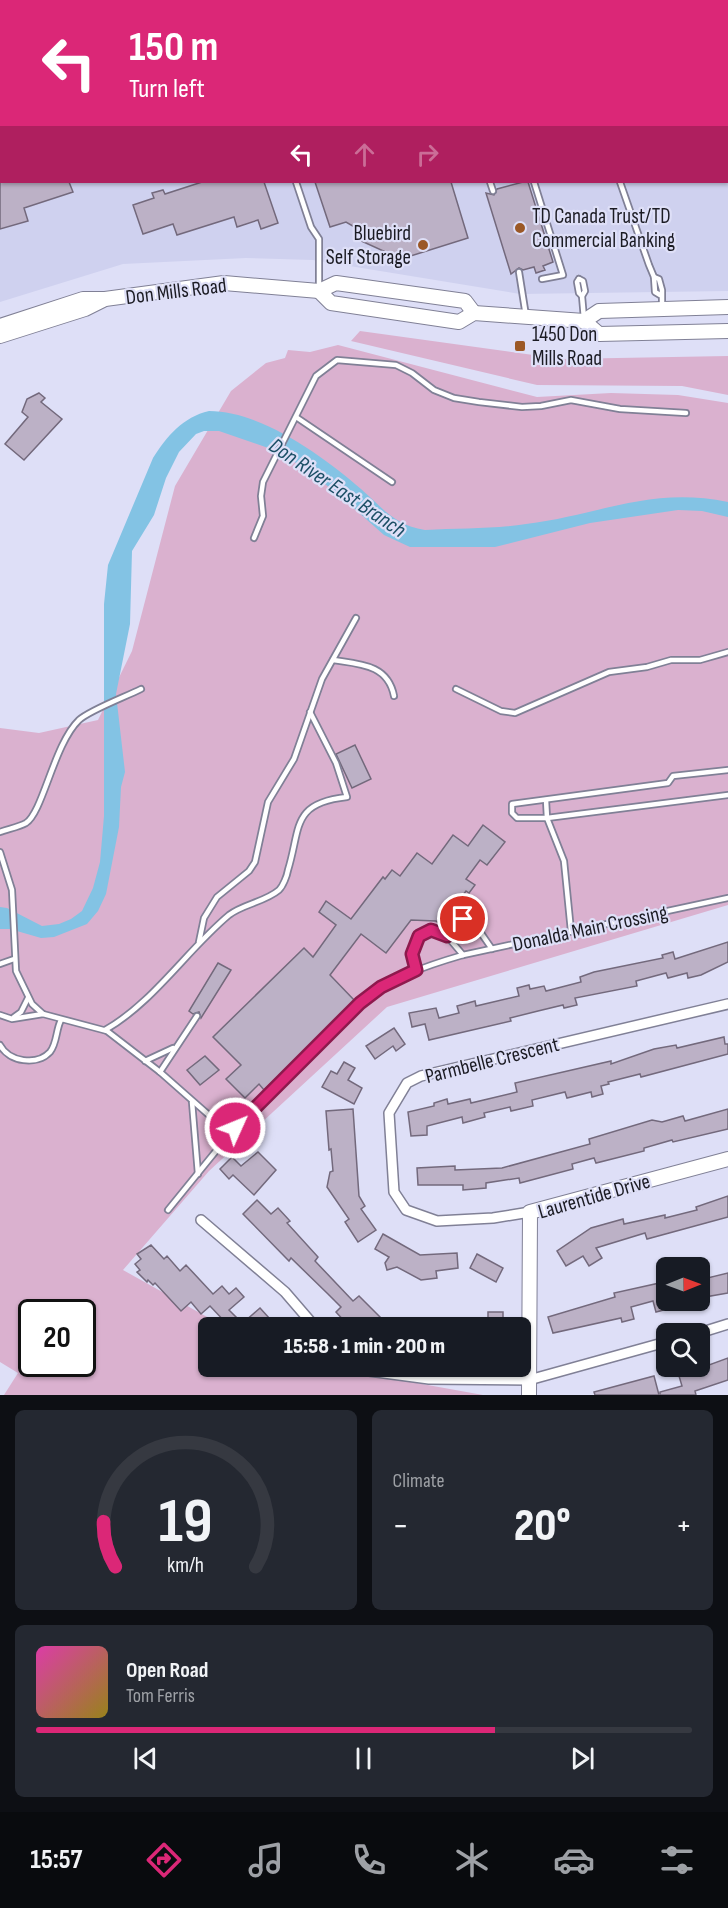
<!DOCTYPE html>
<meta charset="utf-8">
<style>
:root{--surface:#171b24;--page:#242831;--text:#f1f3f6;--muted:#9ea1a6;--line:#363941;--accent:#db2777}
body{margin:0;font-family:"Sofia Sans Condensed",sans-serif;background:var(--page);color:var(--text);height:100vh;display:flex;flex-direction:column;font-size:22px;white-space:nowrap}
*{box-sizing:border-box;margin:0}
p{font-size:20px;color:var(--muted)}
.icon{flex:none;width:33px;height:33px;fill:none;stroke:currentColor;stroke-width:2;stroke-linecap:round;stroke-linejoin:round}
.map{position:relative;height:1395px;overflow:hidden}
.panel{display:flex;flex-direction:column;gap:15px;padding:15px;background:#0d0f14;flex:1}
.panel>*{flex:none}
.top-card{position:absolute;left:0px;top:0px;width:729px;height:183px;box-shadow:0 2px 4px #0004;background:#db2777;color:#fff;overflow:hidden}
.needle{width:39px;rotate:89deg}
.controls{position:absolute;left:656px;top:1257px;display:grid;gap:12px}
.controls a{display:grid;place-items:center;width:54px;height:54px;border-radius:9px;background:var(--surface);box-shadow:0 2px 4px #0004;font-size:30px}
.speed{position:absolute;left:18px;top:1299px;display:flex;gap:12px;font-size:30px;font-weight:700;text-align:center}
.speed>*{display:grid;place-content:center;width:78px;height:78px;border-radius:50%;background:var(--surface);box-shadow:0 2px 4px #0004;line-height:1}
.speed .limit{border:3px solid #111;border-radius:9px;background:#fff;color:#111}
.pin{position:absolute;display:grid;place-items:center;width:51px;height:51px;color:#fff;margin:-26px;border:3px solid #fff;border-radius:50%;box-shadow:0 2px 6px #0007}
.me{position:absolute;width:66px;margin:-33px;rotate:46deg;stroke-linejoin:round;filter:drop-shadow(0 0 4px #0008)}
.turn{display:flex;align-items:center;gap:21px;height:126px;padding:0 30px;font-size:27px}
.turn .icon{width:78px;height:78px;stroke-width:2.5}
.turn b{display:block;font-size:42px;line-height:51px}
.lanes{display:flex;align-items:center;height:57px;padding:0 30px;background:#0003;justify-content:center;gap:30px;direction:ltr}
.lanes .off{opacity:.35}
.big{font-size:45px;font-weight:800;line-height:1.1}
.panel .widget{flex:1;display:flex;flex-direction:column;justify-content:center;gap:9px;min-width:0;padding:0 21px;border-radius:9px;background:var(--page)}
.panel .dial{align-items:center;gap:0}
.dial svg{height:156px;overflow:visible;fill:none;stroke:var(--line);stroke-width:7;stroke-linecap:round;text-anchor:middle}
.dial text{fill:var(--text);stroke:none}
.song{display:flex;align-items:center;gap:18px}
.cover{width:72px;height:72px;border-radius:9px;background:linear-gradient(135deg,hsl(320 70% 55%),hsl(50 70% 35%))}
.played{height:6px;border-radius:3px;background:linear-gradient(90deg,var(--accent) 70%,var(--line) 70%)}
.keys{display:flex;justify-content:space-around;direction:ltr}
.heat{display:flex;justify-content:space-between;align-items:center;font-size:33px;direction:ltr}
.panel .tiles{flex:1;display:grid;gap:15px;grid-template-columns:1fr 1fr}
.widget:last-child{grid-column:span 2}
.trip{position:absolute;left:198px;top:1317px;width:333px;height:60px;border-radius:9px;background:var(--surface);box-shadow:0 2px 4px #0004;font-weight:800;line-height:60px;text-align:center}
.dock{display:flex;height:96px;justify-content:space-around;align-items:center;background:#090b0e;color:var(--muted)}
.dock .icon{width:42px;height:42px}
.dock .on{color:var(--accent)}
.dock b{font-size:27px;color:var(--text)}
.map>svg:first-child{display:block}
.built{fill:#cfd1ef}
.green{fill:#dab1cf;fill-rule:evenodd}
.water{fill:#83c3e4}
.building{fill:#bcb1c6;stroke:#73697c;stroke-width:1.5}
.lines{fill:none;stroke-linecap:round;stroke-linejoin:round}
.lane-casing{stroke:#808096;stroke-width:8}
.street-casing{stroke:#808096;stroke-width:12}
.secondary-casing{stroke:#808096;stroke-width:16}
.lane{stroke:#fff;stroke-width:4.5}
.street{stroke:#fff;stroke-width:9}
.secondary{stroke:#fff;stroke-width:14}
.route-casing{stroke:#8e194d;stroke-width:15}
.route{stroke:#db2777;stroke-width:10}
.poi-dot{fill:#9b5826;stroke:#dedff7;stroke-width:2}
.labels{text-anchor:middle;stroke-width:4.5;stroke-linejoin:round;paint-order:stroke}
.poi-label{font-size:21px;fill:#1b1b23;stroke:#dedff7;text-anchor:start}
.street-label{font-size:21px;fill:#1b1b23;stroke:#dedff7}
.water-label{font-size:22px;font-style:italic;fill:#1c4f66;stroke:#dedff7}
</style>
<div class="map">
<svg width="728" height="1395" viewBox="0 0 728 1395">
<rect width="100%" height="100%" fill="#dedff7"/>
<!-- built -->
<path class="built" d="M0,0L228,1L2,2V182H728V2L261,1L728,0V291L520,294L313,260L246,258L123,264L0,302Z"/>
<!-- green -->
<g class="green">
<path d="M360,331L562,359L728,356V395L682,386L537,385L351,341Z"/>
<path d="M338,345L537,397L611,393L678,395L728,403V905L387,1007L209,1171L123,1270L225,1327L208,1328V1366L328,1367L483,1395H4L18,1373L0,1362V728L39,733L98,720L132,651L175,486L231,391L266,363L285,358L288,350L310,352ZM32,1312H82V1364H32Z"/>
</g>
<!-- water -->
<path class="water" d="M209,411C261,411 323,456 361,489C384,509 394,525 425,530C459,528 493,529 526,524C600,515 650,486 728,502V517L702,511L678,510L590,523L495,547H410L384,535L339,495L303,467L274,450L219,431H204L196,434L179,452L166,478L154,515L132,551L130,624L116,694L125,772L121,787L119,827L106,894L98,911L87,924L54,937L41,938L10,929H0V907L7,908L42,926L59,924L71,919L82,911L93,888L100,862L104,816V604L108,565L153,458C167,436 183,417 209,411Z"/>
<!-- building -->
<g class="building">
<path d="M0,182H69L73,192L24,208L28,221L0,229Z"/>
<path d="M202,182H264L278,223L261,229L258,220L237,227L234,217L177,235L173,224L143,234L133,205L154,198L152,193L163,190L165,194Z"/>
<path d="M315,182H451L468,238L401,259L357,239L358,229L346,222L330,227Z"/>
<path d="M523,182H528L553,262L543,266L545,270L536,273L534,267L523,270L519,268L511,274L486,193L494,195L497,189Z"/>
<path d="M39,393L45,398L41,402L62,419L24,460L5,444L28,417L22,412L27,399Z"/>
<path d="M355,745L371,779L352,788L336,754Z"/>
<path d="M483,825L505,842L487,865L480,860L466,879L475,885L469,893L466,891L441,924L436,921L411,920L386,953L361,934L330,975L355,1001L264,1090L259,1084L245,1098L226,1079L241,1065L213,1037L304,948L313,957L336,925L319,912L326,901L351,919L383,877L385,879L392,870L400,876L417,853L432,864L453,835L468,846Z"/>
<path d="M728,942V962L701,975L688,978L687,973L668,978L666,973L636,981L637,986L575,998L577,1005L564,1008L563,1005L538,1011L510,1018L511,1021L429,1040L425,1024L412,1027L409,1013L436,1008L439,1018L459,1013L457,1006L475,1001L476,1006L519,996L517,988L529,985L530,989L544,986L546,991L581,982L580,977L594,972L663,958L662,955L673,952L675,959Z"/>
<path d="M218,963L231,970L201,1018L199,1012L193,1014L189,1011Z"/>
<path d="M394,1028L405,1044L396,1051L393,1046L375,1059L366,1046Z"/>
<path d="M724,1037L725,1044H728V1054L641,1077L640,1074L608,1082L609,1084L601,1086L603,1094L592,1097L591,1092L567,1098L565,1092L532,1100L533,1106L511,1111L510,1107L484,1113L485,1117L463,1123L462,1117L427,1126V1135L411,1136L408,1112L434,1106V1103L447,1099L448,1104L470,1099L471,1103L517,1092L515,1083L611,1061V1064L654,1049L676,1045L677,1048Z"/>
<path d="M205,1056L219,1070L200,1085L187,1070Z"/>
<path d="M344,1062L355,1068L348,1080L362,1088L354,1104L322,1087L331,1071L337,1074Z"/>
<path d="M353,1109L359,1196L365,1206L361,1209L376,1230L358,1242L345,1222L349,1219L327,1187L330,1172L333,1171L331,1149L329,1150L326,1111Z"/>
<path d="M728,1109V1129L673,1142L672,1140L644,1148V1151L596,1163L594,1158L572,1164L573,1169L520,1183L519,1178L486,1183V1188L463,1190V1185H418L417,1168L455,1166V1170L502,1168L590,1144L589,1139L652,1120L662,1122L683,1116L685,1121Z"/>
<path d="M258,1152L276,1170L254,1195L233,1175L229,1179L220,1169L232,1157L241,1166Z"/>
<path d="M728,1196V1217L647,1239L645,1233L596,1248L602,1258L589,1266L583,1256L566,1266L557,1251L591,1228L623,1219L624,1224L665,1215V1218L697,1210L696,1207Z"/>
<path d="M257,1200L271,1214L278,1208L290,1221L287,1223L318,1257L315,1261L353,1301L359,1296L380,1317L369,1328H355L349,1321L346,1323L336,1312L341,1307L328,1294L291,1258L289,1261L243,1214Z"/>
<path d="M383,1234L420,1255L457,1253L458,1268L436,1271L437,1278L421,1280L397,1267L387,1270L385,1263L389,1257L375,1249Z"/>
<path d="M151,1245L164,1259L167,1256L180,1271L186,1265L213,1294L222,1286L229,1294L236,1288L244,1297L229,1310L237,1318L228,1325L210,1306L201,1314L191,1302L181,1311L155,1283L153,1285L148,1280L147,1282L137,1272L140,1270L135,1264L141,1259L137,1254Z"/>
<path d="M477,1254L503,1268L496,1282L470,1268Z"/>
<path d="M728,1273V1293L699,1298V1280Z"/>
<path d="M664,1282L666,1300H669L671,1308L656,1312L653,1301L631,1307L634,1319L622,1322L621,1318L553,1333L548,1317L615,1297L614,1293Z"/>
<path d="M260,1308L270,1319L267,1322L272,1328H237Z"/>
<rect x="488" y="1312" width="15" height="16"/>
<path d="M728,1358V1380L695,1391L696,1395H660V1392L682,1386L679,1376Z"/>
<path d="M654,1376L659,1395H595L594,1392Z"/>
</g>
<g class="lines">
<!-- lane casing -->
<g class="lane-casing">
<g id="lane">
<path d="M164,0L165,2"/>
<path d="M89,2V0"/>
<path d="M728,63V62"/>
<path d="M296,182L311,227L319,239V288"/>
<path d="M490,182L493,191"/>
<path d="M534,182L563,275L542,279"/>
<path d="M620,182L649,265L654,277L659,279L662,290V307"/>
<path d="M519,272L526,316"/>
<path d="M654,277L655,292L660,295"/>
<path d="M579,279L583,281L585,291L582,296L584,319"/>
<path d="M579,279L577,282L579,293L582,296"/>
<path d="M296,417L392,482"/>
<path d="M254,538L263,516L261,496L263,482L316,376L337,360L396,365L412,373L434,390L454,398L479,402L522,407L541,406L571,400L620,409L686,413"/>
<path d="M333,660C359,664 388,664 394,696"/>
<path d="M456,689L501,711L515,713L609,672L647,667L671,660H700L728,652"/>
<path d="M728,770L673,776L668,783L512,804V813L517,818H547L728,795"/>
<path d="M546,800L547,818L564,861L571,931"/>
<path d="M0,832C8,829 19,827 26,823C43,812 54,744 79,720C90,710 125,697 141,689"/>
<path d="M0,852L12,890L16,971L32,1004L43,1014L107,1031L160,1072L227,1131L235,1128L360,1003C390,978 425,966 463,955L728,898"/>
<path d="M199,942L204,918L217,897L249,871L255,862L268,802L294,759L322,679L356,618"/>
<path d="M463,955L447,936L463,919L474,923L492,949"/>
<path d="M0,964L14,959"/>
<path d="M416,970L412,954L419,936L431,930L447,936"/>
<path d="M0,1015L12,1019L43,1014"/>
<path d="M14,1017L21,1012L28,998"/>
<path d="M105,1030C153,1003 187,950 229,915C243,904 265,902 279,890C283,886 287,876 288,870C301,828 291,803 347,797L336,763L310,712"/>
<path d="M0,1045C9,1062 37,1066 50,1052C57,1044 56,1029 61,1020"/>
<path d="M145,1061L173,1048"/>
<path d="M160,1072L197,1016"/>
<path d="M192,1102L198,1174"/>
<path d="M168,1210L233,1130"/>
</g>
</g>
<!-- street casing -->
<g class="street-casing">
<g id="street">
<path d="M215,2L220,0"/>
<path d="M530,1212L493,1218L437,1221L406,1210L394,1192L389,1113L407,1083L421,1076L728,1004"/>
<path d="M201,1220L285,1292L316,1328"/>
<path d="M696,1334L728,1324"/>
<path d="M351,1366L354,1369L429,1379L529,1380L666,1342"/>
</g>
</g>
<!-- secondary casing -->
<g class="secondary-casing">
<g id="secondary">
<path d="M319,291L331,303L459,322L474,313L584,321L599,311L728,307"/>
<path d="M584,321L599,334L728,331"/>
<path d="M0,326L83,299H105L224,283L319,291L336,283L465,301L474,313"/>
<path d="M0,336L85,309L103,300"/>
<path d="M529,1395L530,1212L728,1159"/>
</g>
</g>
<!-- lane -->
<use href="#lane" class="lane"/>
<!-- street -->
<use href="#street" class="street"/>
<!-- secondary -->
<use href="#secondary" class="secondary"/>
</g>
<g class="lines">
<!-- route casing -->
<g class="route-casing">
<path id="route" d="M235,1128L360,1003L381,987L416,970L412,954L419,936L431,930L447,936L463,919"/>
</g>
<!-- route -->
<use href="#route" class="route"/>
</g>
<!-- markers -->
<g class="poi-dot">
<circle cx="520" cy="228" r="6"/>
<circle cx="423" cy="245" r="6"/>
<rect x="514" y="340" width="12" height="12" rx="3"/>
</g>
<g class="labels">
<!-- poi labels -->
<g class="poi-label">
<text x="532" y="223">TD Canada Trust/TD<tspan x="532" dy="24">Commercial Banking</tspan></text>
<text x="411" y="240" text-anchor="end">Bluebird<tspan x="411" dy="24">Self Storage</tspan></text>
<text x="532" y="341">1450 Don<tspan x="532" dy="24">Mills Road</tspan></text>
</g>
<!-- street labels -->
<g class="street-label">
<text transform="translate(176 291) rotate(-7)" y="7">Don Mills Road</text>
<text transform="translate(590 928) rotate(-12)" y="7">Donalda Main Crossing</text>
<text transform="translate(492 1060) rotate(-14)" y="7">Parmbelle Crescent</text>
<text transform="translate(594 1196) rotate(-16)" y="7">Laurentide Drive</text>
</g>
<!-- water labels -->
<g class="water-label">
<text transform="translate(338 487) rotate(34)" y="8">Don River East Branch</text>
</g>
</g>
</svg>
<div class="controls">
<a><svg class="needle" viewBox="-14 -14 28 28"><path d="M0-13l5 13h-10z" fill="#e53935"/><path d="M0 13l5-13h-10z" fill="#9ea1a6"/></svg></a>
<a><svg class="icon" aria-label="search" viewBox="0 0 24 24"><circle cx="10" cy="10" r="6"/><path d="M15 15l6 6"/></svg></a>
</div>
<div class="speed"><div class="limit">20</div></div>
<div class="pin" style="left:463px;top:919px;background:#d93025"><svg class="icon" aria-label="arrive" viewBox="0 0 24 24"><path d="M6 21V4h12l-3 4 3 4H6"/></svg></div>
<svg class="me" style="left:235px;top:1128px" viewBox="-20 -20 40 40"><circle r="17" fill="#db2777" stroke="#fff" stroke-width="3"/><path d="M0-11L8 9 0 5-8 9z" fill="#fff"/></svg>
<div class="trip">15:58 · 1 min · 200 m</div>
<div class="top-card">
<div class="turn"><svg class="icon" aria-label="left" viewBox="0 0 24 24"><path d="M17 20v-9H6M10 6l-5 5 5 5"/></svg><div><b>150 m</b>Turn left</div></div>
<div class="lanes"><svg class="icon" aria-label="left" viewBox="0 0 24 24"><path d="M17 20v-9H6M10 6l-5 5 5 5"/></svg><svg class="icon off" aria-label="ahead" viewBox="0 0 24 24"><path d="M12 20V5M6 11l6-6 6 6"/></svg><svg class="icon off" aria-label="right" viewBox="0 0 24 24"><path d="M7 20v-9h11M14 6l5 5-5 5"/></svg></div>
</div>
</div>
<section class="panel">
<div class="tiles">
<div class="widget dial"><svg viewBox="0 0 100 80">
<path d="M14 69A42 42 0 1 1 86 69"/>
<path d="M14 69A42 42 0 0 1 8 46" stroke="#db2777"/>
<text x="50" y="56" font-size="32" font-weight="700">19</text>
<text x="50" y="72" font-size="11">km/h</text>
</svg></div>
<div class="widget"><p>Climate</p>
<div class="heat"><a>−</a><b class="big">20°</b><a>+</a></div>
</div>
<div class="widget">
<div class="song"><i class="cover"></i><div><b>Open Road</b><p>Tom Ferris</p></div></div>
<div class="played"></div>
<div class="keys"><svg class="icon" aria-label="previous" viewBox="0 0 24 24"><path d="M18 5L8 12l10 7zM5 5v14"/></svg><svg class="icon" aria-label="pause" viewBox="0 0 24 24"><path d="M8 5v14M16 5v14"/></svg><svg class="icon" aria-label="next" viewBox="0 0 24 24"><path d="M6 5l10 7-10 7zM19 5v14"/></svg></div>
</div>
</div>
</section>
<nav class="dock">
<b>15:57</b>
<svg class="icon on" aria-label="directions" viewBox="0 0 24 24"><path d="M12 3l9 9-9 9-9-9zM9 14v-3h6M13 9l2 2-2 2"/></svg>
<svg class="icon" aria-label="music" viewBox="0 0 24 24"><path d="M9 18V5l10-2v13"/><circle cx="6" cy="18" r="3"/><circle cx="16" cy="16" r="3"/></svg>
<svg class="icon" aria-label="phone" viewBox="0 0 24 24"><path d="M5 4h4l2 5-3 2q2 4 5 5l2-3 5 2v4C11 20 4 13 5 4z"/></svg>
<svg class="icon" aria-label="climate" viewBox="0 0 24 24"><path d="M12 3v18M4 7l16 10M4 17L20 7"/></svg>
<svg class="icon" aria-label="car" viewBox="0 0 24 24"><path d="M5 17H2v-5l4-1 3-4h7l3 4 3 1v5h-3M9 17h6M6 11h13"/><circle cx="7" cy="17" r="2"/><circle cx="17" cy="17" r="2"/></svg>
<svg class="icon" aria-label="filters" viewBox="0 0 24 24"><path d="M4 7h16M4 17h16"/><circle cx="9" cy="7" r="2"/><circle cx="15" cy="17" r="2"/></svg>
</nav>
